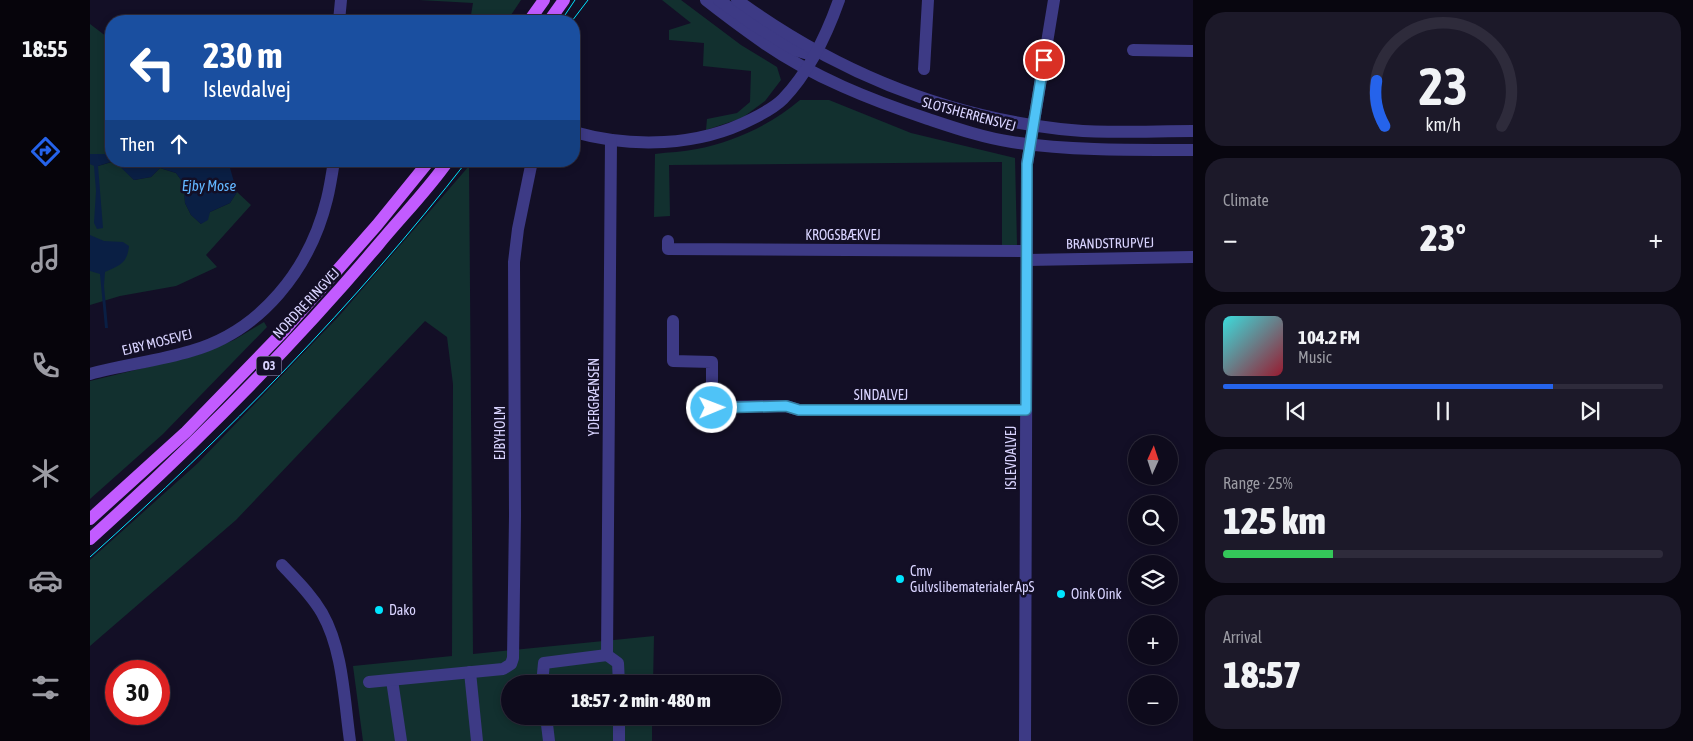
<!DOCTYPE html>
<meta charset="utf-8">
<style>
:root{--surface:#0e0b1c;--page:#1c1929;--text:#f1f3f6;--muted:#9b9ba3;--line:#2e2b3b;--accent:#2563eb}
body{margin:0;font-family:"Asap Condensed",sans-serif;background:var(--page);color:var(--text);height:100vh;display:flex;flex-direction:column;font-size:19px;white-space:nowrap}
*{box-sizing:border-box;margin:0}
p{font-size:16px;color:var(--muted)}
.icon{flex:none;width:28px;height:28px;fill:none;stroke:currentColor;stroke-width:2;stroke-linecap:round;stroke-linejoin:round}
.map{position:relative;flex:1;overflow:hidden}
.side{display:flex;flex-direction:column;gap:12px;padding:12px;background:#08060f;width:500px}
.side>*{flex:none}
.banner{position:absolute;left:15px;top:15px;width:475px;height:152px;border-radius:20px;box-shadow:0 2px 8px #0003,0 0 0 1px var(--line);background:#1a4fa0;color:#fff;overflow:hidden}
.needle{width:32px;rotate:3deg}
.controls{position:absolute;left:1038px;top:435px;display:grid;gap:10px}
.controls a{display:grid;place-items:center;width:50px;height:50px;border-radius:50%;background:var(--surface);box-shadow:0 2px 8px #0003,0 0 0 1px var(--line);font-size:25px}
.speed{position:absolute;left:15px;top:660px;display:flex;gap:10px;font-size:25px;font-weight:700;text-align:center}
.speed>*{display:grid;place-content:center;width:65px;height:65px;border-radius:50%;background:var(--surface);box-shadow:0 2px 8px #0003,0 0 0 1px var(--line);line-height:1}
.speed .limit{border:8px solid #d22;background:#fff;color:#111}
.pin{position:absolute;display:grid;place-items:center;width:42px;height:42px;color:#fff;margin:-21px;border:2px solid #fff;border-radius:50%;box-shadow:0 1px 5px #0007}
.me{position:absolute;width:55px;margin:-28px;rotate:89deg;stroke-linejoin:round;filter:drop-shadow(0 0 4px #0008)}
.turn{display:flex;align-items:center;gap:18px;height:105px;padding:0 15px;font-size:22px}
.turn .icon{width:65px;height:65px;stroke-width:2.5}
.turn b{display:block;font-size:35px;line-height:42px}
.then{display:flex;align-items:center;height:48px;padding:0 15px;background:#0003;gap:10px;font-size:19px}
.big{font-size:38px;font-weight:800;line-height:1.1}
.side .widget{flex:1;display:flex;flex-direction:column;justify-content:center;gap:8px;min-width:0;padding:0 18px;border-radius:20px;background:var(--page)}
.side .dial{align-items:center;gap:0}
.dial svg{height:130px;overflow:visible;fill:none;stroke:var(--line);stroke-width:7;stroke-linecap:round;text-anchor:middle}
.dial text{fill:var(--text);stroke:none}
.song{display:flex;align-items:center;gap:15px}
.cover{width:60px;height:60px;border-radius:8px;background:linear-gradient(135deg,hsl(180 70% 55%),hsl(350 70% 35%))}
.played{height:5px;border-radius:2px;background:linear-gradient(90deg,var(--accent) 75%,var(--line) 75%)}
.keys{display:flex;justify-content:space-around;direction:ltr}
.heat{display:flex;justify-content:space-between;align-items:center;font-size:28px;direction:ltr}
.charge{height:8px;border-radius:4px;background:linear-gradient(90deg,#34c759 25%,var(--line) 0)}
.trip{position:absolute;left:411px;top:675px;width:280px;height:50px;border-radius:25px;background:var(--surface);box-shadow:0 2px 8px #0003,0 0 0 1px var(--line);font-weight:800;line-height:50px;text-align:center}
main{display:flex;flex:1;min-height:0}
.tab-bar{display:flex;flex-direction:column;width:90px;justify-content:space-around;align-items:center;background:#06040b;color:var(--muted)}
.tab-bar .icon{width:35px;height:35px}
.tab-bar .selected{color:var(--accent)}
.tab-bar b{font-size:22px;color:var(--text)}
.map>svg:first-child{display:block}
.green{fill:#12302f}
.water{fill:#0a1f44}
.lines{fill:none;stroke-linecap:round;stroke-linejoin:round}
.minor{stroke:#3d3a85;stroke-width:12}
.major{stroke:#c25bff;stroke-width:12}
.tram{stroke:#00e5ff;stroke-width:1}
.route-casing{stroke:#337fa1;stroke-width:12}
.route{stroke:#4fc3f7;stroke-width:9}
.poi-dot{fill:#00e5ff;stroke:#130f26;stroke-width:2}
.labels{text-anchor:middle;stroke-width:5;stroke-linejoin:round;paint-order:stroke}
.shield{fill:#130f26;stroke:#9e99be;stroke-width:1}
.shield-label{font-size:12px;font-weight:bold;fill:#d9d4ff}
.street-label{font-size:14px;fill:#d9d4ff;stroke:#130f26}
.poi-label{font-size:14px;fill:#d9d4ff;stroke:#130f26;text-anchor:start}
.water-label{font-size:15px;font-style:italic;fill:#62b6ff;stroke:#130f26}
</style>
<main>
<nav class="tab-bar">
<b>18:55</b>
<svg class="icon selected" aria-label="directions" viewBox="0 0 24 24"><path d="M12 3l9 9-9 9-9-9zM9 14v-3h6M13 9l2 2-2 2"/></svg>
<svg class="icon" aria-label="music" viewBox="0 0 24 24"><path d="M9 18V5l10-2v13"/><circle cx="6" cy="18" r="3"/><circle cx="16" cy="16" r="3"/></svg>
<svg class="icon" aria-label="phone" viewBox="0 0 24 24"><path d="M5 4h4l2 5-3 2q2 4 5 5l2-3 5 2v4C11 20 4 13 5 4z"/></svg>
<svg class="icon" aria-label="climate" viewBox="0 0 24 24"><path d="M12 3v18M4 7l16 10M4 17L20 7"/></svg>
<svg class="icon" aria-label="car" viewBox="0 0 24 24"><path d="M5 17H2v-5l4-1 3-4h7l3 4 3 1v5h-3M9 17h6M6 11h13"/><circle cx="7" cy="17" r="2"/><circle cx="17" cy="17" r="2"/></svg>
<svg class="icon" aria-label="filters" viewBox="0 0 24 24"><path d="M4 7h16M4 17h16"/><circle cx="9" cy="7" r="2"/><circle cx="15" cy="17" r="2"/></svg>
</nav>
<div class="map">
<svg width="1103" height="741" viewBox="0 0 1103 741">
<rect width="100%" height="100%" fill="#130f26"/>
<!-- green -->
<g class="green">
<path d="M329,0H431L417,21H380L383,3Z"/>
<path d="M572,0H591L651,45L687,67L691,80L675,101L652,118L616,130L617,119L647,113L660,102L661,71L613,66L614,43L579,40V30L601,23Z"/>
<path d="M0,24L21,40V154H0Z"/>
<path d="M710,100H739L821,133L925,158L927,245H912V162L579,165L580,216L564,217L565,154C579,152 593,152 607,149C644,142 682,124 710,100Z"/>
<path d="M25,161L44,180L61,177L70,168L86,173L94,184L95,203L101,215L111,224L120,212L140,203L147,192L161,205L116,255L127,267L86,286L30,296L0,305V164L8,166Z"/>
<path d="M379,166L383,654L564,636L563,684H420V716H562V741H273L263,666L362,656L363,384L357,337L335,321L146,520L0,646V560L108,463L249,316Z"/>
<path d="M174,322L177,327L73,434L0,499V381L111,354L144,340Z"/>
</g>
<!-- water -->
<g class="water">
<path d="M0,154H21V161H144L140,168L147,192L140,203L120,212L118,220L111,224L101,215L95,203L94,184L86,173L70,168L61,177L44,180L24,161L8,166L13,228L7,229L4,223L6,191L4,166L0,164Z"/>
<path d="M0,235L14,241L33,242L39,246C37,264 30,265 15,272L14,286L18,328H15L10,274L0,271Z"/>
</g>
<g class="lines">
<!-- minor -->
<g class="minor">
<path d="M616,0C635,15 654,29 674,43C723,77 781,100 838,119C865,128 894,138 922,142C982,151 1043,150 1103,150"/>
<path d="M629,0L664,25L705,50L715,53L723,52"/>
<path d="M647,0C743,70 851,115 970,129C1014,134 1059,131 1103,131"/>
<path d="M249,21L251,0"/>
<path d="M1043,50L1103,51"/>
<path d="M834,69L838,0"/>
<path d="M484,132C541,148 608,147 662,119C672,114 685,107 693,99C719,72 737,34 749,0"/>
<path d="M578,241V249L936,251"/>
<path d="M937,260L1103,257"/>
<path d="M583,321V361L622,362V407L696,406L709,410H936"/>
<path d="M0,374C33,365 68,361 101,351C171,331 220,269 237,199C240,187 242,174 244,161"/>
<path d="M192,565C206,580 221,594 232,613C253,650 254,699 260,741"/>
<path d="M517,655L528,663L529,684"/>
<path d="M380,672L387,741"/>
<path d="M302,680L311,741"/>
<path d="M279,682L413,669L421,664L423,658L425,516L424,262L428,229L442,161"/>
<path d="M452,684L454,663L517,655L521,140"/>
<path d="M456,716L459,741"/>
<path d="M529,716V741"/>
<path d="M935,741L937,164L964,0"/>
</g>
<!-- major -->
<g class="major">
<path d="M439,21L454,0"/>
<path d="M459,21L474,0"/>
<path d="M0,519L96,432L193,332L287,225L339,161"/>
<path d="M0,539C102,447 199,350 288,245C311,217 337,191 358,161"/>
</g>
<!-- tram -->
<g class="tram">
<path d="M471,21L485,0"/>
<path d="M482,21L498,0"/>
<path d="M0,557C136,435 265,305 377,161"/>
</g>
</g>
<g class="lines">
<!-- route casing -->
<g class="route-casing">
<path id="route" d="M622,408L696,406L709,410H936L937,164L954,60"/>
</g>
<!-- route -->
<use href="#route" class="route"/>
</g>
<!-- markers -->
<g class="poi-dot">
<circle cx="810" cy="579" r="5"/>
<circle cx="971" cy="594" r="5"/>
<circle cx="289" cy="610" r="5"/>
</g>
<g class="labels">
<!-- shield labels -->
<rect class="shield" x="166.5" y="356.5" width="25" height="19" rx="4"/>
<g class="shield-label">
<text x="179" y="370">O3</text>
</g>
<!-- street labels -->
<g class="street-label">
<text transform="translate(879 114) rotate(15)" y="5">SLOTSHERRENSVEJ</text>
<text x="753" y="240">KROGSBÆKVEJ</text>
<text transform="translate(1020 243) rotate(-1)" y="5">BRANDSTRUPVEJ</text>
<text transform="translate(216 303) rotate(-47)" y="5">NORDRE RINGVEJ</text>
<text transform="translate(67 342) rotate(-14)" y="5">EJBY MOSEVEJ</text>
<text x="791" y="400">SINDALVEJ</text>
<text transform="translate(504 397) rotate(-90)" y="5">YDERGRÆNSEN</text>
<text transform="translate(410 433) rotate(-90)" y="5">EJBYHOLM</text>
<text transform="translate(921 458) rotate(-90)" y="5">ISLEVDALVEJ</text>
</g>
<!-- poi labels -->
<g class="poi-label">
<text x="820" y="576">Cmv<tspan x="820" dy="16">Gulvslibematerialer ApS</tspan></text>
<text x="981" y="599">Oink Oink</text>
<text x="299" y="615">Dako</text>
</g>
<!-- water labels -->
<g class="water-label">
<text x="119" y="191">Ejby Mose</text>
</g>
</g>
</svg>
<div class="controls">
<a><svg class="needle" viewBox="-14 -14 28 28"><path d="M0-13l5 13h-10z" fill="#e53935"/><path d="M0 13l5-13h-10z" fill="#9b9ba3"/></svg></a>
<a><svg class="icon" aria-label="search" viewBox="0 0 24 24"><circle cx="10" cy="10" r="6"/><path d="M15 15l6 6"/></svg></a>
<a><svg class="icon" aria-label="layers" viewBox="0 0 24 24"><path d="M12 4l9 5-9 5-9-5zM3 14l9 5 9-5"/></svg></a>
<a>+</a>
<a>−</a>
</div>
<div class="speed"><div class="limit">30</div></div>
<div class="pin" style="left:954px;top:60px;background:#d93025"><svg class="icon" aria-label="arrive" viewBox="0 0 24 24"><path d="M6 21V4h12l-3 4 3 4H6"/></svg></div>
<svg class="me" style="left:622px;top:408px" viewBox="-20 -20 40 40"><circle r="17" fill="#4fc3f7" stroke="#fff" stroke-width="3"/><path d="M0-11L8 9 0 5-8 9z" fill="#fff"/></svg>
<div class="trip">18:57 · 2 min · 480 m</div>
<div class="banner">
<div class="turn"><svg class="icon" aria-label="left" viewBox="0 0 24 24"><path d="M17 20v-9H6M10 6l-5 5 5 5"/></svg><div><b>230 m</b>Islevdalvej</div></div>
<div class="then">Then<svg class="icon" aria-label="ahead" viewBox="0 0 24 24"><path d="M12 20V5M6 11l6-6 6 6"/></svg></div>
</div>
</div>
<section class="side">
<div class="widget dial"><svg viewBox="0 0 100 80">
<path d="M14 69A42 42 0 1 1 86 69"/>
<path d="M14 69A42 42 0 0 1 9 41" stroke="#2563eb"/>
<text x="50" y="56" font-size="32" font-weight="700">23</text>
<text x="50" y="72" font-size="11">km/h</text>
</svg></div>
<div class="widget"><p>Climate</p>
<div class="heat"><a>−</a><b class="big">23°</b><a>+</a></div>
</div>
<div class="widget">
<div class="song"><i class="cover"></i><div><b>104.2 FM</b><p>Music</p></div></div>
<div class="played"></div>
<div class="keys"><svg class="icon" aria-label="previous" viewBox="0 0 24 24"><path d="M18 5L8 12l10 7zM5 5v14"/></svg><svg class="icon" aria-label="pause" viewBox="0 0 24 24"><path d="M8 5v14M16 5v14"/></svg><svg class="icon" aria-label="next" viewBox="0 0 24 24"><path d="M6 5l10 7-10 7zM19 5v14"/></svg></div>
</div>
<div class="widget"><p>Range · 25%</p><b class="big">125 km</b><div class="charge"></div></div>
<div class="widget"><p>Arrival</p><b class="big">18:57</b></div>
</section>
</main>
